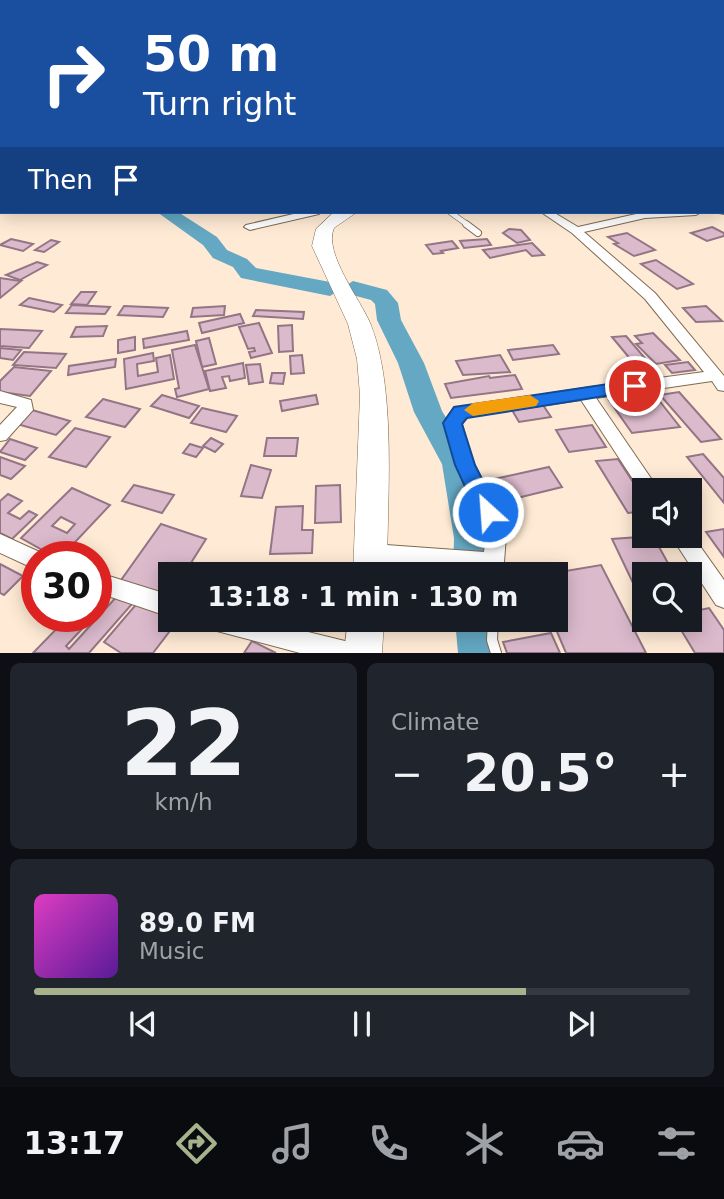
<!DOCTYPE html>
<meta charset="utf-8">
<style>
:root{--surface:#171b24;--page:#20242c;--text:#f1f3f6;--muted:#9ea1a6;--line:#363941;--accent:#a7b28d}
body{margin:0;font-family:"DejaVu Sans",sans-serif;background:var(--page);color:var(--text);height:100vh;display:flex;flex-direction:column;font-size:26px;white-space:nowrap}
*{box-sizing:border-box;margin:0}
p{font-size:23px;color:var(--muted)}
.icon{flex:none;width:38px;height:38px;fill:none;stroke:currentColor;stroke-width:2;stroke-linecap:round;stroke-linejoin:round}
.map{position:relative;height:653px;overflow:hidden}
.details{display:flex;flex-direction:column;gap:10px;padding:10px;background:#0d0f14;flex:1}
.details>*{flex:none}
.top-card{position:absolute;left:0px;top:0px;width:724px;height:214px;box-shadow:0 4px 18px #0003;background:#1a4fa0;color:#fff;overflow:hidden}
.controls{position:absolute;left:632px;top:478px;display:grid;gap:14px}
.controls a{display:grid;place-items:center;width:70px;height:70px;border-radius:0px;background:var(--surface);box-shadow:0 4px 18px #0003;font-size:35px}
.speed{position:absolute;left:21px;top:541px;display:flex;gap:14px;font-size:35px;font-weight:700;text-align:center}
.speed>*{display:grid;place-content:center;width:91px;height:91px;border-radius:50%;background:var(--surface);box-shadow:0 4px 18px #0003;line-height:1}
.speed .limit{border:10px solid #d22;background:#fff;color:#111}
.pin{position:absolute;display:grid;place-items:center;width:60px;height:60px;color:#fff;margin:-30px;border:4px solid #fff;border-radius:50%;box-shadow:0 2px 7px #0007}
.me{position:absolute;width:77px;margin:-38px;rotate:334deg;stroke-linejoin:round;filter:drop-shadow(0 0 5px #0008)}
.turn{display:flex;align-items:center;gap:24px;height:147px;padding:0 28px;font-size:32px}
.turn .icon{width:91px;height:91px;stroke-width:2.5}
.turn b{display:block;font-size:49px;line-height:60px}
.then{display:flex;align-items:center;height:66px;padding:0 28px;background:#0003;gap:14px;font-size:26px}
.big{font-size:52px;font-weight:700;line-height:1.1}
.details .card{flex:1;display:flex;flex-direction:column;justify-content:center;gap:10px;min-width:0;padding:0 24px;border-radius:10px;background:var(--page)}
.details .dial{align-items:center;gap:0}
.dial b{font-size:91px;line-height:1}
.song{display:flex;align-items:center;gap:21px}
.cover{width:84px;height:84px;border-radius:10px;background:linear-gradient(135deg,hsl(310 70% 55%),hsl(270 70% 35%))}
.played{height:7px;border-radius:4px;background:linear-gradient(90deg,var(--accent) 75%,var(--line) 75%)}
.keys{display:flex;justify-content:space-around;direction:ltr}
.heat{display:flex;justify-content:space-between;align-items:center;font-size:38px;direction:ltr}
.details .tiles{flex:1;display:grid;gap:10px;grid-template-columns:1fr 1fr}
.card:last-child{grid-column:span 2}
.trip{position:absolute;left:158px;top:562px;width:410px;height:70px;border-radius:0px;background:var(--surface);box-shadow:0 4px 18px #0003;font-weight:700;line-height:70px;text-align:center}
.menu{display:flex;height:112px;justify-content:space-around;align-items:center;background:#090b0e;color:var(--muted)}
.menu .icon{width:49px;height:49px}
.menu .current{color:var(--accent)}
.menu b{font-size:32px;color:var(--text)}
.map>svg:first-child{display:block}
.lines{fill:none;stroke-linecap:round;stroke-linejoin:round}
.river{fill:#64a8c3;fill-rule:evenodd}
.building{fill:#dbbacc;stroke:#937586;stroke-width:2;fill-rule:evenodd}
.lane-far2-casing{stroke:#806b53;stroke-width:6}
.lane-far1-casing{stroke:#806b53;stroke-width:8}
.lane-casing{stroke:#806b53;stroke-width:12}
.street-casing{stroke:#806b53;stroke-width:2}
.secondary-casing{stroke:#806b53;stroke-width:2}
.primary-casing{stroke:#806b53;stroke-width:1}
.lane-far2{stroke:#fff;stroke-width:5}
.lane-far1{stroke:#fff;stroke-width:6}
.lane{stroke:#fff;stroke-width:10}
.street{fill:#fff;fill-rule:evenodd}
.secondary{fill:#fff;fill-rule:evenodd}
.primary{fill:#fff;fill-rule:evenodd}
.route{fill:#1a73e8;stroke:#114b97;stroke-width:2}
.slow{fill:#f59e0b}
</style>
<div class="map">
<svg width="724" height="653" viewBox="0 0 724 653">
<rect width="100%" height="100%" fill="#ffebd5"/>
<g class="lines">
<!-- river -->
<g class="river">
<path d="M157,212H178L217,237L227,250L247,259L256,268L330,282L341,289L330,296L241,278L233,267L213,258L203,245Z"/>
<path d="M353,281L387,290L398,303L401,320L424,363L442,411L474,464L490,538L491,574H453L454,538L442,464L414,412L398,363L377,320L375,304L371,300L345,293L342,288Z"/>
<path d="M455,620H495L500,653H458Z"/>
</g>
</g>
<!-- building -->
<g class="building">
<path d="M712,227L724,233V236L707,241L691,233Z"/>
<path d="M509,229L521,230L530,240L517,243L503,233Z"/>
<path d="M627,233L655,250L634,256L614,244L618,243L608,237Z"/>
<path d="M11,239L33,244L23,251L0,245Z"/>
<path d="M487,239L491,245L464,248L460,241Z"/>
<path d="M51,240L59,242L44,252L35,250Z"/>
<path d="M452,241L458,248L441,251L443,253L433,254L426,245Z"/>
<path d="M532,243L544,255L532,256L526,250L490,258L483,250Z"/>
<path d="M656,260L693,284L677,289L641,264Z"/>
<path d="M37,262L47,265L20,280L6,275Z"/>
<path d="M0,278L20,281H21L0,298Z"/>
<path d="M81,292H96L87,305L71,304Z"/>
<path d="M29,298L62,305L54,312L20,305Z"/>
<path d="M72,305L110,307L105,314L66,313Z"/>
<path d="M124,306L168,308L163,317L118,315Z"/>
<path d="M225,306L224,315L191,317L193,308Z"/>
<path d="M706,306L722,321L696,322L683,308Z"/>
<path d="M256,310L304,312L303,319L253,316Z"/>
<path d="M240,314L244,323L202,333L199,323Z"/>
<path d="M259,323L272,353L251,358L249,352L255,351L254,348L248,349L239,327Z"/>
<path d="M292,325L293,351L279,352L278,326Z"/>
<path d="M107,326L103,336L71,337L76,327Z"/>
<path d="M0,329L42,331L29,348L0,346Z"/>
<path d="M187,331L189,340L144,348L143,339Z"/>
<path d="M653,333L680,360L656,364L636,344L642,343L635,336Z"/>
<path d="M626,336L655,370L641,372L612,337Z"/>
<path d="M135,337V350L118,353V340Z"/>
<path d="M209,338L216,364L202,367L196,341Z"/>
<path d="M195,345L209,389L177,397L175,389L179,388L172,350Z"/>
<path d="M553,345L559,354L513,360L508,350Z"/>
<path d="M0,348L21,350L13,360L0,358Z"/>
<path d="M24,352L66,354L56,368L13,365Z"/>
<path d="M153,353L154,361L137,364L138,376L158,372L156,358L170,355L174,379L126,389L124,359Z"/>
<path d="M302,355L304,373L291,374L290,356Z"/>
<path d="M500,355L510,372L463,375L456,361Z"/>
<path d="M116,359L115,367L68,375L69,366Z"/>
<path d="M688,362L695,370L672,373L665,365Z"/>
<path d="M243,363L245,378L230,381L229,376L222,377L226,388L210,391L205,371Z"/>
<path d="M260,364L263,382L249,384L246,365Z"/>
<path d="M14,367L51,371L30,396L0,392V381Z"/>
<path d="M272,373H285L283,384L270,383Z"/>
<path d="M515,375L522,389L451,398L445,384L489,376L490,378Z"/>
<path d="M679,392L721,439L701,442L660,395Z"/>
<path d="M654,394L680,427L632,433L609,400Z"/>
<path d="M162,395L199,406L189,418L151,406Z"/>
<path d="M316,395L318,404L282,411L280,401Z"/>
<path d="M103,399L140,409L125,427L86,417Z"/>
<path d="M543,405L551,417L519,422L512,410Z"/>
<path d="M202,408L237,416L226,432L191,423Z"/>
<path d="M32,410L70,421L56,435L17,424Z"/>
<path d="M592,425L606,447L569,452L556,430Z"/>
<path d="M75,428L110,437L86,467L49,457Z"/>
<path d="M211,438L223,444L215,452L203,446Z"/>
<path d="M267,438H298L296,456H264Z"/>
<path d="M10,439L37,448L25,460L0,452Z"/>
<path d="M190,444L203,448L196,457L183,453Z"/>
<path d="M703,454L724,478V503L687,457Z"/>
<path d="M0,457L25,466L11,479L0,475Z"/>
<path d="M618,459L644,499V511L628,513L596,461Z"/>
<path d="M251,465L271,470L262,498L241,496Z"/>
<path d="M549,467L562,487L501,502L490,480Z"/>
<path d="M134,485L174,495L162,513L122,501Z"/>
<path d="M340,485L341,522L315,523L316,486Z"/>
<path d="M72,488L110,505L62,556H53L21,538ZM61,517L75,524L67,533L52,526Z"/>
<path d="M8,494L22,501L8,513L20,519L29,511L37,515L12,539L0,533V501Z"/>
<path d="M303,506L302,530H313L312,553L270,554L276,507Z"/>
<path d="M161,524L206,539L184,574H170V596L119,583Z"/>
<path d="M724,529V557L706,532Z"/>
<path d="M653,536L674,574H644V582L633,583L612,539Z"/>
<path d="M0,564L23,576L4,595L0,593Z"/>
<path d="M601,565L646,653H566L552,620H555V574H548Z"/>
<path d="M118,595L132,604L89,653H33L69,616H94L66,646L69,649Z"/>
<path d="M139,601L176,623L153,653H121L104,642Z"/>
<path d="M709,608L724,630V653H695L675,620H690V612Z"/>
<path d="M551,633L560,653H507L503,642Z"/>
<path d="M252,641L276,653H244Z"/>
</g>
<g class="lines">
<!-- lane-far2 casing -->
<g class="lane-far2-casing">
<path id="lane-far2" d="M450,212L468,225"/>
</g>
<!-- lane-far1 casing -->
<g class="lane-far1-casing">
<path id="lane-far1" d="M466,224L478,233"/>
</g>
<!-- lane casing -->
<g class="lane-casing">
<path id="lane" d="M493,620L492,640L496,653"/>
</g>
<!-- street casing -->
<g class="street-casing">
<g id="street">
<rect x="0" y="89" width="2" height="4"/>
<rect x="0" y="130" width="2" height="5"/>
<rect x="0" y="145" width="2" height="6"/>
<rect x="723" y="168" width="1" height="7"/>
<path d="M723,208L724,214L719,213L718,212H723Z"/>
<path d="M302,212H320L319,214L250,230L244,227L246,225Z"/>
<path d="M541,212H553L578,227L645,212H701L696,215L645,218L584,232L655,293L724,376V391L718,390L712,381L596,398L659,490H644V496L581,400L466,417L462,424L474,465L506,536L504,562L500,569L493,571L372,562L365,560L362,553L365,546L372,544L484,552L486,536L456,465L445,423L455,408L584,388L704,372L645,299L572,233Z"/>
<path d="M0,391L31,400L33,410L6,440L0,441V425L17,407L0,403Z"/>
<path d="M690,532L724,580V608L716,605L671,536H690Z"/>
<path d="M0,534L44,554L45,556H37V570L0,553Z"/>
<path d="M96,572L170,595V617L96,592Z"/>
<path d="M206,620H259L345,641L353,645L357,653H300L217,631L209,628Z"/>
</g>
</g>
<!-- secondary casing -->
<g class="secondary-casing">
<rect id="secondary" x="723" y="101" width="1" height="6"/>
</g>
<!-- primary casing -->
<g class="primary-casing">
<g id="primary">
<rect x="723" y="118" width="1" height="8"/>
<path d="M334,212H357L334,228C323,253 361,300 371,325C397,392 387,501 387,574H353L360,395L357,359L348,324L312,246L316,229Z"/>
<path d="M348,620H384L382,653H344Z"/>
</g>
</g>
<!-- lane-far2 -->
<use href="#lane-far2" class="lane-far2"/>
<!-- lane-far1 -->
<use href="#lane-far1" class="lane-far1"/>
<!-- lane -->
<use href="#lane" class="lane"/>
<!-- street -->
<use href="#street" class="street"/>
<!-- secondary -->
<use href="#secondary" class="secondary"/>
<!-- primary -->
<use href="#primary" class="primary"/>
</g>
<!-- sky -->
<linearGradient id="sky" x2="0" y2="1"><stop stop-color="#73afd9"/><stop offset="0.45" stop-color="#fff6ec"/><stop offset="1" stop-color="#fff6ec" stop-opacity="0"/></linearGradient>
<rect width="724" height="168" fill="url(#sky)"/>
<!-- route -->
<path class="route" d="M635,380L642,382L644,386L642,390L467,418L462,424L475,465L499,512L495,519L488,521L480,519L455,465L443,423L454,407Z"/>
<!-- slow -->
<path class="slow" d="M530,395L539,401L536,406L473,416L464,410L473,403Z"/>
</svg>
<div class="controls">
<a><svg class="icon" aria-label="sound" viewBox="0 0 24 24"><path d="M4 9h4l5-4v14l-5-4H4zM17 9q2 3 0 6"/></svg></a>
<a><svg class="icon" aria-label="search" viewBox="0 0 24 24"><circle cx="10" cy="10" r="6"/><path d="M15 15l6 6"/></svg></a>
</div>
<div class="speed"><div class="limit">30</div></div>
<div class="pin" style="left:635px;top:386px;background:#d93025"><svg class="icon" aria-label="arrive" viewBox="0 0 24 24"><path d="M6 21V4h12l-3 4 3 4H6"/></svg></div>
<svg class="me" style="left:488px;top:512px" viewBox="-20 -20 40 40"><circle r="17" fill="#1a73e8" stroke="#fff" stroke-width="3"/><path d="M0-11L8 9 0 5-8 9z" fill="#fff"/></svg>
<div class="trip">13:18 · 1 min · 130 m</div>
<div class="top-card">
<div class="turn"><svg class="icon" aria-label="right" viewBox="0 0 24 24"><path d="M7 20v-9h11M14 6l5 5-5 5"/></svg><div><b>50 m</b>Turn right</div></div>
<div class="then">Then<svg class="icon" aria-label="arrive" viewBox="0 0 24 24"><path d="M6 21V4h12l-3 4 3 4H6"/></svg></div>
</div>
</div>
<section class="details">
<div class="tiles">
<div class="card dial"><b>22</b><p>km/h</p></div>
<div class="card"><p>Climate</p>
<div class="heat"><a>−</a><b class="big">20.5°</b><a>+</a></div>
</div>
<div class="card">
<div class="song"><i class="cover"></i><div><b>89.0 FM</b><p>Music</p></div></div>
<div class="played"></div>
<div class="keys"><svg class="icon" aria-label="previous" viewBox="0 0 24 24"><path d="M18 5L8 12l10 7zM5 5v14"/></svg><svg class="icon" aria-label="pause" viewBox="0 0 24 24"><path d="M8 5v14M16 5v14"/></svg><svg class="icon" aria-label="next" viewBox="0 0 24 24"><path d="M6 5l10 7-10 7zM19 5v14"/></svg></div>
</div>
</div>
</section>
<nav class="menu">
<b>13:17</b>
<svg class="icon current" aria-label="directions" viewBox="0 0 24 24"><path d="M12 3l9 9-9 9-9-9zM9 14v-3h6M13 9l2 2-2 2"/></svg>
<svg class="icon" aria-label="music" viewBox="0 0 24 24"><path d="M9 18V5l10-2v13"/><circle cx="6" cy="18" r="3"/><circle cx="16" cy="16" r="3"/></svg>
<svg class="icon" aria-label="phone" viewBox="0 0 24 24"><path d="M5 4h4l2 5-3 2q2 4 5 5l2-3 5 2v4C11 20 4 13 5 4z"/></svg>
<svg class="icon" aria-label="climate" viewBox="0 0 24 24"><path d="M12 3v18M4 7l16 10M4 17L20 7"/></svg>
<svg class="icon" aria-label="car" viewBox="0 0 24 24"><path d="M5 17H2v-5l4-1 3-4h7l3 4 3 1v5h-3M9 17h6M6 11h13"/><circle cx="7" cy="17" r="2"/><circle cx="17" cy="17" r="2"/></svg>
<svg class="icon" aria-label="filters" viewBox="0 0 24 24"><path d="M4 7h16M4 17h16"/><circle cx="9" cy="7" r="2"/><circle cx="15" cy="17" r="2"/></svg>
</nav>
